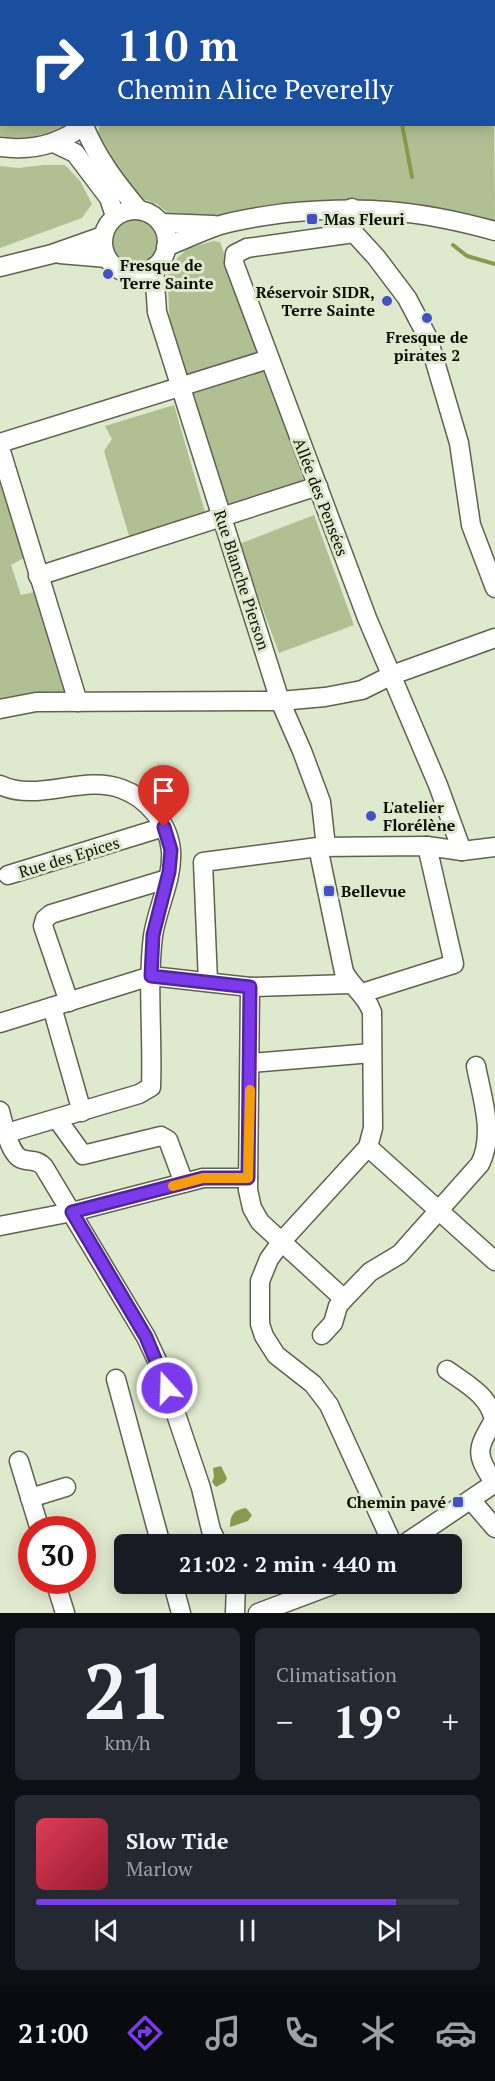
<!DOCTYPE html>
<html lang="fr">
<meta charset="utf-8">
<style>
:root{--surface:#171b24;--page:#242831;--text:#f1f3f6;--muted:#9ea1a6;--line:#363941;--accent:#7c3aed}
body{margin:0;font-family:"PT Serif",serif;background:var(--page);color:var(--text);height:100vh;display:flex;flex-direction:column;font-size:22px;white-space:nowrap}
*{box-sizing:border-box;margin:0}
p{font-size:20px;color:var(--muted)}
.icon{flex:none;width:33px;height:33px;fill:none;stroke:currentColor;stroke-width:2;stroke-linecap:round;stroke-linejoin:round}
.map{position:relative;height:1613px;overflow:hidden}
.sheet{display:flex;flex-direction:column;gap:15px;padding:15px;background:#0d0f14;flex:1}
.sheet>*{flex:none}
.hud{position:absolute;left:0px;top:0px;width:495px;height:126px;box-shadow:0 3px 15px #0003;background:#1a4fa0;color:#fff;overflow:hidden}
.speed{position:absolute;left:18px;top:1516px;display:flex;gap:12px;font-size:30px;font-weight:700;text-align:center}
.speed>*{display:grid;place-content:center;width:78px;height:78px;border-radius:50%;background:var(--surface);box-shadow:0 3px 15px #0003;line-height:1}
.speed .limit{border:9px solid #d22;background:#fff;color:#111}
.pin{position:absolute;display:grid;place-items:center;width:51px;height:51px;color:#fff;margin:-62px -26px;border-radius:50% 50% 50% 0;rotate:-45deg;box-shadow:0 0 6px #0007}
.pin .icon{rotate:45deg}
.me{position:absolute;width:66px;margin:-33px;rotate:340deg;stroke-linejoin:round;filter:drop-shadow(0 0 4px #0008)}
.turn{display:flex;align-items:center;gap:21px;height:126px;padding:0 18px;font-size:27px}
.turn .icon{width:78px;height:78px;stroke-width:2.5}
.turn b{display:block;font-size:42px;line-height:51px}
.big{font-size:45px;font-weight:800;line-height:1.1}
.sheet .card{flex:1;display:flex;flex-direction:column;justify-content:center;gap:9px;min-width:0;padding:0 21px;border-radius:9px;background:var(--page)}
.sheet .dial{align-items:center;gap:0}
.dial b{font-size:78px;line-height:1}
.song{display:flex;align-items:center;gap:18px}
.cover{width:72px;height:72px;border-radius:9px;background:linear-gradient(135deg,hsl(350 70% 55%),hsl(350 70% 35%))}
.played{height:6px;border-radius:3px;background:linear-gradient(90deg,var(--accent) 85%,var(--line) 85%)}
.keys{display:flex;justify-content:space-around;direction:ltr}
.heat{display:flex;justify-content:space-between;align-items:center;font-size:33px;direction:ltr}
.sheet .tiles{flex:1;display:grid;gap:15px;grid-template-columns:1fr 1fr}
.card:last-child{grid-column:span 2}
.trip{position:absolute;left:114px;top:1534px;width:348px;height:60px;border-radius:9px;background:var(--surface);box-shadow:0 3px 15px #0003;font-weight:800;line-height:60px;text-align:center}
.menu{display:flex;height:96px;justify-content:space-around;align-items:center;background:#090b0e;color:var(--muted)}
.menu .icon{width:42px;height:42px}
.menu .selected{color:var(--accent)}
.menu b{font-size:27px;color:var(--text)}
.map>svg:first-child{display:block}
.green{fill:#b1c092}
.water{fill:#859c4e}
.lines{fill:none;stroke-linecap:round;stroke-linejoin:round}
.stream{stroke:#859c4e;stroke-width:4}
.minor-casing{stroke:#5c644c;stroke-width:21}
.major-casing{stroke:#5c644c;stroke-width:26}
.minor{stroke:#fff;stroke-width:18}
.major{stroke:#fff;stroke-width:22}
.route-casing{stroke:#51269a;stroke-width:15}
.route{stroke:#7c3aed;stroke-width:10}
.slow{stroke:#f59e0b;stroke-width:10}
.poi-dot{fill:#4451c5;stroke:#dfe9cd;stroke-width:2}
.labels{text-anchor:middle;stroke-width:6;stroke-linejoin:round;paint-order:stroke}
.poi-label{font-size:16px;font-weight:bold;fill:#0e1108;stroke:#dfe9cd;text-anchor:start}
.street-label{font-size:16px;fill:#0e1108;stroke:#dfe9cd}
</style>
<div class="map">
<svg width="495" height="1613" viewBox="0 0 495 1613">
<rect width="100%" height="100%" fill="#dfe9cd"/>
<!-- green -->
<g class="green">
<path d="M0,0H87L88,1L2,2L0,40Z"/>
<path d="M0,71H1L2,124L66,125C46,136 22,140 0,136Z"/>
<path d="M494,101L495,223L449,211L382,201H353L291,207L203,219L168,213L157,204L140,198L130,187L99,142L98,133L100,124H494Z"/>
<path d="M43,165H65L80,181L92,204L82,218L0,248V166L18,168Z"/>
<circle cx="135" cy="242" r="25"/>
<path d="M214,241L220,242L261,351L185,376L170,328L167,268L188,248Z"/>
<path d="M266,365L304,482L229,507L191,390Z"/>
<path d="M174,405L205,512L129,536L104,451L112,439L105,426Z"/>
<path d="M0,475L24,558L11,565L21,595L38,591L65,688L62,695L40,692L0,702Z"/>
<path d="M314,515L354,625L279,653L239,544Z"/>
</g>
<!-- water -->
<g class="water">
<path d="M221,1466L227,1478L225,1482L216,1487L212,1482L214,1477L213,1468Z"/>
<path d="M246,1508L252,1515L248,1521L230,1527C230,1514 234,1510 246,1508Z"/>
</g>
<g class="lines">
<!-- stream -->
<g class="stream">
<path d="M402,124L412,177"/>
<path d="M453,245L467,256L495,264"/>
</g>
<!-- minor casing -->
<g class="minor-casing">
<g id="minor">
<path d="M106,0V2"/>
<path d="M84,126C97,158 117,184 139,210"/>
<path d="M54,143L75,153L109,198L115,216"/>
<path d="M0,147C31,151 60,145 85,124"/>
<path d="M352,208L354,233L376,257L407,298L428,338L459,443L471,525L495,588"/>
<circle cx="135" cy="242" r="32"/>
<path d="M161,223L214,225"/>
<path d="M354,233L247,248L235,254L234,263L367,618L438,785L462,851"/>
<path d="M166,247C183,240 200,232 217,226C239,219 263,216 285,213C364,205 419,210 495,231"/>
<path d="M60,254L107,258"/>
<path d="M0,267L52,254L103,236"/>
<path d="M154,267L157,312L280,701L302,751L321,802L326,847"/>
<path d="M0,443L269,359"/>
<path d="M0,448L78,702"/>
<path d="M38,576L318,486"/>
<path d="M0,709L36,702L280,701L325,697L362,690L392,675L495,638"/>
<path d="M0,785C38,803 83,774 122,789C147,798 169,824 171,851C173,879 157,908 153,936C147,986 153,1037 151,1087L139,1094L7,1133"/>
<path d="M318,847L344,972C353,989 365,993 372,1012L373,1128L368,1147L282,1241L269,1259L260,1281V1324L264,1336L276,1355L313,1384L329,1405L393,1545"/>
<path d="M8,875L164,827"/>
<path d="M208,982L203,862L318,847L427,846L462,851L495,847"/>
<path d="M250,987L248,1190L252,1208L260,1222L344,1299"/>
<path d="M362,993L454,964L427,846"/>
<path d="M69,1002L43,926L45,919L51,914L167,879"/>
<path d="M52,1007L82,1112"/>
<path d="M0,1023L151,976L250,987L350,984"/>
<path d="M250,1063L372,1053"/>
<path d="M0,1111C3,1122 10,1156 22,1159C31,1162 37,1159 44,1167L146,1337L160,1367L201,1488L211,1530L218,1545"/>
<path d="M57,1119L83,1155L161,1136L168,1140L184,1183"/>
<path d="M368,1147L495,1261"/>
<path d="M0,1226L72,1212L203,1178H248"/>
<path d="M322,1335L333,1323L338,1306L344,1299L370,1272L400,1254L480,1164C495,1134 482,1098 476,1066"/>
<path d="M447,1370C465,1383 489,1395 494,1420C476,1451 475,1453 495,1484"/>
<path d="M116,1379L161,1545"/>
<path d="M19,1461L40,1530"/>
<path d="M30,1498L66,1487"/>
<path d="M471,1500L495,1528"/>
<path d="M403,1545L495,1483"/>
<path d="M55,1581L65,1613"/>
<path d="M173,1584L181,1613"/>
<path d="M235,1613L236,1584"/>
<path d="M258,1613L335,1584"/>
</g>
</g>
<!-- major casing -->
<g class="major-casing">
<g id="major">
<path d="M184,0L192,2"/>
<path d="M0,55H2"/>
<path d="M494,60H495"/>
</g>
</g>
<!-- minor -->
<use href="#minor" class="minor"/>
<!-- major -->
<use href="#major" class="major"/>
</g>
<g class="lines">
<!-- route casing -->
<g class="route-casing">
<path id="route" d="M164,827L171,850L169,872L153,935L151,976L250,987L248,1178H203L72,1212L146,1337L167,1388"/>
</g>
<!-- route -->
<use href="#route" class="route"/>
<!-- slow -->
<path class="slow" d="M173,1186L203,1178H248L250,1090"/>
</g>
<!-- markers -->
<g class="poi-dot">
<rect x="306" y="213" width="12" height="12" rx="3"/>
<circle cx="108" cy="274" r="6"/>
<circle cx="387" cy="301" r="6"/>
<circle cx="427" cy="318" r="6"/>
<circle cx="371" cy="816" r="6"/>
<rect x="323" y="885" width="12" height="12" rx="3"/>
<rect x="452" y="1496" width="12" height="12" rx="3"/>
</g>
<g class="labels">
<!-- poi labels -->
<g class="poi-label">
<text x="324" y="225">Mas Fleuri</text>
<text x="120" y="271">Fresque de<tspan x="120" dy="18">Terre Sainte</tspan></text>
<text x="375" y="298" text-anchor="end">Réservoir SIDR,<tspan x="375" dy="18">Terre Sainte</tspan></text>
<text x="427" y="343" text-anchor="middle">Fresque de<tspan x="427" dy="18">pirates 2</tspan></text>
<text x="383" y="813">L'atelier<tspan x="383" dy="18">Florélène</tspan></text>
<text x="341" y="897">Bellevue</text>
<text x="446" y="1508" text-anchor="end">Chemin pavé</text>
</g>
<!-- street labels -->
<g class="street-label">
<text transform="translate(321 497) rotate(69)" y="6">Allée des Pensées</text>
<text transform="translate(242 580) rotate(72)" y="6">Rue Blanche Pierson</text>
<text transform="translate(69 857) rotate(-17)" y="6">Rue des Epices</text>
</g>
</g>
</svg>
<div class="speed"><div class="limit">30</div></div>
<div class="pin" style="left:164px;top:827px;background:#d93025"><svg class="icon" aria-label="arrive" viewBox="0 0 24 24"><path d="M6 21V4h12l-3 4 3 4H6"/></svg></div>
<svg class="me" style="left:167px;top:1388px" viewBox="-20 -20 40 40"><circle r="17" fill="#7c3aed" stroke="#fff" stroke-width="3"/><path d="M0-11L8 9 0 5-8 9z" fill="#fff"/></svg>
<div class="trip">21:02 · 2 min · 440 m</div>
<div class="hud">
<div class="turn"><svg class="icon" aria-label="right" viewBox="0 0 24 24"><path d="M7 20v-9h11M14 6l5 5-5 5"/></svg><div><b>110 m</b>Chemin Alice Peverelly</div></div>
</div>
</div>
<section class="sheet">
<div class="tiles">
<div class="card dial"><b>21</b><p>km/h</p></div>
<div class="card"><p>Climatisation</p>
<div class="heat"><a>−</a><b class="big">19°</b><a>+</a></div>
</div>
<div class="card">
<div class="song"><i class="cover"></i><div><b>Slow Tide</b><p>Marlow</p></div></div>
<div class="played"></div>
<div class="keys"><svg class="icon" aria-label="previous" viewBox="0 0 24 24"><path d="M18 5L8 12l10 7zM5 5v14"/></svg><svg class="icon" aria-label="pause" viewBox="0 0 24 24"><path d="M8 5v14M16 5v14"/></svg><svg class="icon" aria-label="next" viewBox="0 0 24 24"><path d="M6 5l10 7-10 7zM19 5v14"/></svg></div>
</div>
</div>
</section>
<nav class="menu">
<b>21:00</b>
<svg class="icon selected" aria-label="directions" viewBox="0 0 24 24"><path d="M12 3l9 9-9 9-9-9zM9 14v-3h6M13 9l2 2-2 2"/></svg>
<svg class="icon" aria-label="music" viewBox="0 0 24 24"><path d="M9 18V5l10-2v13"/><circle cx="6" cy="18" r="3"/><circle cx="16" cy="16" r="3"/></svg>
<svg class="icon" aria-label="phone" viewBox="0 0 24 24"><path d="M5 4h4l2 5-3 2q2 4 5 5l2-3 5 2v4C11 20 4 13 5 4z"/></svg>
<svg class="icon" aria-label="climate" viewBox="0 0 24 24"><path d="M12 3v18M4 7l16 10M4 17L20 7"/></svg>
<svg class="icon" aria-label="car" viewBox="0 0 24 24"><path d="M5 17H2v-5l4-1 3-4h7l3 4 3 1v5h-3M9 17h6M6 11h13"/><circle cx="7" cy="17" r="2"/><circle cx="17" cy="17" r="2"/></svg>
</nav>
